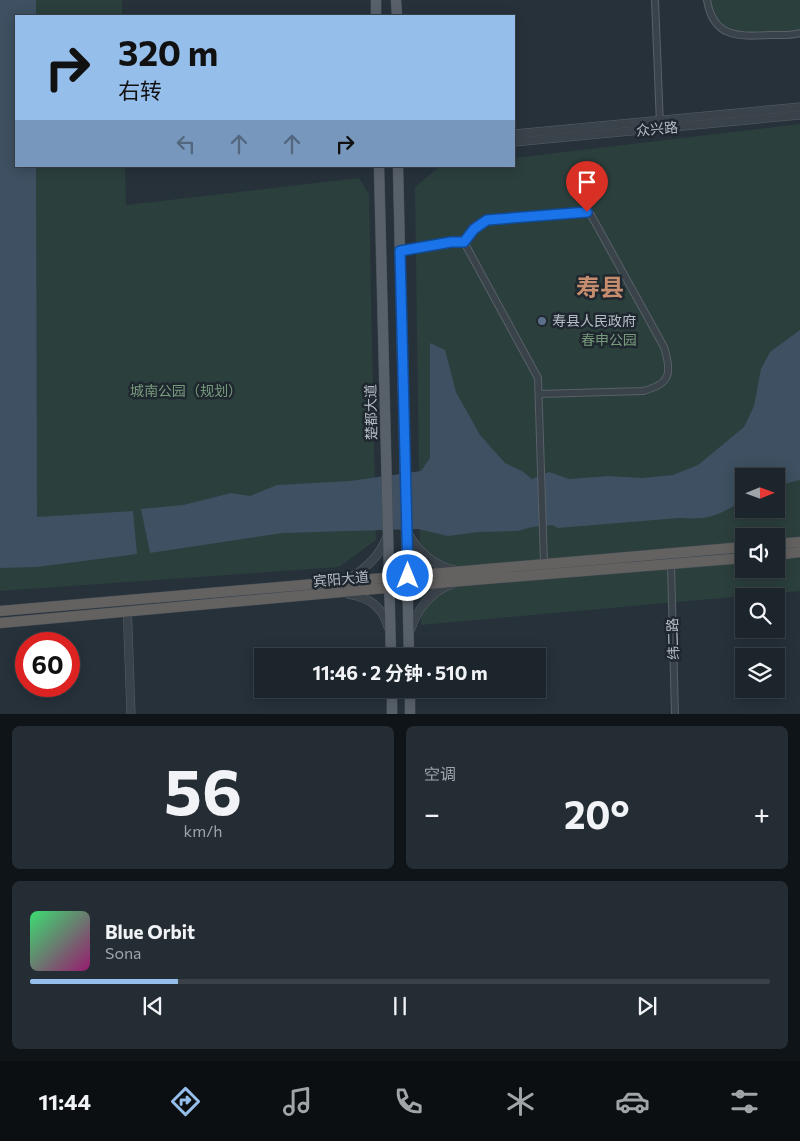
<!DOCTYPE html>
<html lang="zh">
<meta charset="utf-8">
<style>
:root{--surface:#1c252c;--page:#252d34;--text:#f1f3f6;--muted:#a0a5a9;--line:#3a4248;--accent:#95beeb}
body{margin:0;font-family:Commissioner,"Noto Sans SC",sans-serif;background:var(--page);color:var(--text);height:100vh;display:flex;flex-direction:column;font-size:19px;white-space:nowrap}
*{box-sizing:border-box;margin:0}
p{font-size:16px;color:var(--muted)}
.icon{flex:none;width:28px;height:28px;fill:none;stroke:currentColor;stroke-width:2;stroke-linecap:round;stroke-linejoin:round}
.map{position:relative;height:714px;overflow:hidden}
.sheet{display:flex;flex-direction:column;gap:12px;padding:12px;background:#0f1418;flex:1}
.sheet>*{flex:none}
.top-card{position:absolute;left:15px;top:15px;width:500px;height:152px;border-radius:0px;box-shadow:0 2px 12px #0003,0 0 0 1px var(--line);background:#95beeb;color:#111;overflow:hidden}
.needle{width:32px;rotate:89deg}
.buttons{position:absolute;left:735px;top:468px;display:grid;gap:10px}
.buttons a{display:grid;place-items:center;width:50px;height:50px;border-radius:0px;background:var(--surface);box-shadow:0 2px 12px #0003,0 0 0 1px var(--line);font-size:25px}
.speed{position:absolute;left:15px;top:632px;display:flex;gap:10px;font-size:25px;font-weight:700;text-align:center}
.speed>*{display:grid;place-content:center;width:65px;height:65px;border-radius:50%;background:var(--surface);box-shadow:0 2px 12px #0003,0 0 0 1px var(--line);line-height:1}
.speed .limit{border:8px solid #d22;background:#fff;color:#111}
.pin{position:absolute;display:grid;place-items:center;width:42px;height:42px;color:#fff;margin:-51px -21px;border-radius:50% 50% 50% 0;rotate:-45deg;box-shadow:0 0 5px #0007}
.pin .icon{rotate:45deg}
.me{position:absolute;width:55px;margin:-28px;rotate:0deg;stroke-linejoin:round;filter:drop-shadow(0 0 4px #0008)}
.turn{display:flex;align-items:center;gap:18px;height:105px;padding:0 20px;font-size:22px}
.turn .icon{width:65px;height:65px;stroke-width:2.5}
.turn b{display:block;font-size:35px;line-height:42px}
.lanes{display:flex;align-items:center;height:48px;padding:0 20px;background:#0003;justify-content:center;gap:25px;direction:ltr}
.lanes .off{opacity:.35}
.big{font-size:38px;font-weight:700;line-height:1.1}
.sheet .card{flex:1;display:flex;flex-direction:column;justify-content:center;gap:8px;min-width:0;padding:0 18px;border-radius:8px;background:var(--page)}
.sheet .dial{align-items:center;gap:0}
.dial b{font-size:65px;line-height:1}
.song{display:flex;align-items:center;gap:15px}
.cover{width:60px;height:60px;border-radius:8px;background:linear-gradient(135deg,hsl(140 70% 55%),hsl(320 70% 35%))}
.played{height:5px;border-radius:2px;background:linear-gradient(90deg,var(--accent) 20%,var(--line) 20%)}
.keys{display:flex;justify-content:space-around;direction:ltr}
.heat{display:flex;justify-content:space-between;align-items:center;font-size:28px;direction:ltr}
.sheet .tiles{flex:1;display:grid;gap:12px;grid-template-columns:1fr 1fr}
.card:last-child{grid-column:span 2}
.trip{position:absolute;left:254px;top:648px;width:292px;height:50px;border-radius:0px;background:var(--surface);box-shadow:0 2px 12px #0003,0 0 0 1px var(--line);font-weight:700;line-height:50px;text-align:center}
.tab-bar{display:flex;height:80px;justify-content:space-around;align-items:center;background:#0b0f12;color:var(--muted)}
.tab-bar .icon{width:35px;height:35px}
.tab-bar .current{color:var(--accent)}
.tab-bar b{font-size:22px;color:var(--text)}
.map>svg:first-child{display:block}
.green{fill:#2b3f3d;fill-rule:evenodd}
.water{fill:#3e5061}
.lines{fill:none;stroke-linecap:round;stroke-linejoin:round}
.minor-casing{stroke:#586068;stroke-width:8}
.tertiary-casing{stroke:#586068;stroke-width:9}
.primary-casing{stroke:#464e56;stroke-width:11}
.trunk-casing{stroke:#454d55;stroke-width:11}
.minor{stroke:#3a424a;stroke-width:6}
.tertiary{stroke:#3a424a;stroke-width:8}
.primary{stroke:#58616a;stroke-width:10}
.trunk{stroke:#646261;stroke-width:10}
.route-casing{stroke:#114b97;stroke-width:12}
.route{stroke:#1a73e8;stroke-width:9}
.service-dot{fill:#5c6f8a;stroke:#1f272f;stroke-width:2}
.labels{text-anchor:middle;stroke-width:5;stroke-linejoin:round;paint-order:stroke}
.street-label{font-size:14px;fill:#b6bdc6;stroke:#1f272f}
.poi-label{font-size:14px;fill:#b6bdc6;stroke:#1f272f;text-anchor:start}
.park-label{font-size:14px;fill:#77997c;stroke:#1f272f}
.town-label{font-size:24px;font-weight:bold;fill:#c78d6f;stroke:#1f272f}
</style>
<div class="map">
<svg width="800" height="714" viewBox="0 0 800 714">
<rect width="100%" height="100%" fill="#26313a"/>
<!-- green -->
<g class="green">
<path d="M0,0H122V16H16V166H125L126,205L359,178L369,194L376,540L339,567L0,591Z"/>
<path d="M709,0H800V31C789,34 736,36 726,30C716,23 713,11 709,0Z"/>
<path d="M800,124V591L421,625L415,187L439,167L514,166V158ZM744,476H776V509H744ZM744,536H776V569H744Z"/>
</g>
<!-- water -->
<g class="water">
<path d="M0,0H36V16H16V166H36L37,517L133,511L137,554L37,567L0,568Z"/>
<path d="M800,330V480L776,486V476H744V500C718,516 709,520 679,518L558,528L552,525L532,527L518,531L478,532L448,536L418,529L283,533L150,553L141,509L183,505L231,493L250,496L277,485L350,481L421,471L430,458V343L445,350L456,392L480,435L505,463L522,471L532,479L549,472L569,479L609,476L642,478L673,475L698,465L744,427L754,406L761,369L770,352Z"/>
</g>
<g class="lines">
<!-- minor casing -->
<g class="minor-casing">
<g id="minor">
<path d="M655,0L660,125"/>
<path d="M707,0C713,37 737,37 769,35C779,35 790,36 800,33"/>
<path d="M464,242L475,229L487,219L587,212L591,215L664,347C672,373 671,384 643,391L539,394"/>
<path d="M400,251L451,243L464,242L538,378L544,564"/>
<path d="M671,565L675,714"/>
</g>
</g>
<!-- tertiary casing -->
<g class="tertiary-casing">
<g id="tertiary">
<path d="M514,134L800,107"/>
<path d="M514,142L800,115"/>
<path d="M407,531C417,550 433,565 454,570"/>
<path d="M346,580C365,570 379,557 387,537"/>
<path d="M348,594C369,597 383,607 388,627"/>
<path d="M127,601L131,714"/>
<path d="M411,629C417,609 432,591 452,584"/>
</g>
</g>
<!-- primary casing -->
<g class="primary-casing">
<g id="primary">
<path d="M376,0V16"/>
<path d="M396,0L397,16"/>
<path d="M379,166L391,656"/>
<path d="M398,166L409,656"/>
<path d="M392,689V714"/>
<path d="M410,689V714"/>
</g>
</g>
<!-- trunk casing -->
<g class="trunk-casing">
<g id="trunk">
<path d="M776,544L800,542"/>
<path d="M776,555L800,552"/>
<path d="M0,611L744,547"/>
<path d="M0,623L462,581L744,558"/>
</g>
</g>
<!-- minor -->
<use href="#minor" class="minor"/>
<!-- tertiary -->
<use href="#tertiary" class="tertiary"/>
<!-- primary -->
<use href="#primary" class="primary"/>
<!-- trunk -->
<use href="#trunk" class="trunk"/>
</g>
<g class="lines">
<!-- route casing -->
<g class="route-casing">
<path id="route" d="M408,576L400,251L451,242H464L474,229L487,220L587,212"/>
</g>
<!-- route -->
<use href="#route" class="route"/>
</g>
<!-- markers -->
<circle class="service-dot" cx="542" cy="321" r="5"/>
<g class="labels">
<!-- street labels -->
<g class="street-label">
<text transform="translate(657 129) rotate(-5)" y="5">众兴路</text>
<text transform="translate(371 412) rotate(-91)" y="5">楚都大道</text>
<text transform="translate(341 579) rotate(-5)" y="5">宾阳大道</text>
<text transform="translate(673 639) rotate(-92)" y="5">纬二路</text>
</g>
<!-- poi labels -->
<g class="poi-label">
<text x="552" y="326">寿县人民政府</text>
</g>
<!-- park labels -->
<g class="park-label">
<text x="609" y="345">春申公园</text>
<text x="186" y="396">城南公园（规划）</text>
</g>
<!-- town labels -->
<g class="town-label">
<text x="600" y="296">寿县</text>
</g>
</g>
</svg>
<div class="buttons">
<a><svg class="needle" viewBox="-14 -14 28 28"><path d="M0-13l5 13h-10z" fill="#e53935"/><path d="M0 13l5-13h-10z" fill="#a0a5a9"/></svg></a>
<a><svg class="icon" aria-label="sound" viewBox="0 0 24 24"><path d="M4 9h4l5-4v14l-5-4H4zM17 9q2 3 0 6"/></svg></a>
<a><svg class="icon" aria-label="search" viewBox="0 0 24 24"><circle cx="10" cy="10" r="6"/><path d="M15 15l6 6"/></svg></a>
<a><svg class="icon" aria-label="layers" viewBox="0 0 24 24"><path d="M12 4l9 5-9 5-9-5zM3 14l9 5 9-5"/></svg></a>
</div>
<div class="speed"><div class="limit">60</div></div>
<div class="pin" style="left:587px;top:212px;background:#d93025"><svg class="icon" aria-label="arrive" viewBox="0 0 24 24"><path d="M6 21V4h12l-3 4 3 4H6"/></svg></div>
<svg class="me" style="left:408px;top:576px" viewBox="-20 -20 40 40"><circle r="17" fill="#1a73e8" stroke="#fff" stroke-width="3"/><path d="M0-11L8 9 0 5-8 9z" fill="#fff"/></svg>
<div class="trip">11:46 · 2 分钟 · 510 m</div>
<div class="top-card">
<div class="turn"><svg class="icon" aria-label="right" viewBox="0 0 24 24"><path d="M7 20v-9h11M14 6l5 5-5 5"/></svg><div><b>320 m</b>右转</div></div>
<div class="lanes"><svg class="icon off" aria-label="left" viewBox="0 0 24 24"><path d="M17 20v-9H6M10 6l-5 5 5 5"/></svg><svg class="icon off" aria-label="ahead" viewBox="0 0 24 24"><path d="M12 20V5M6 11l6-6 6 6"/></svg><svg class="icon off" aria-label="ahead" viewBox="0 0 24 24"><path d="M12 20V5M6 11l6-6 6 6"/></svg><svg class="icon" aria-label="right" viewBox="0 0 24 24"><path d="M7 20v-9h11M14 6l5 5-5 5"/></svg></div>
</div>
</div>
<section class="sheet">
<div class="tiles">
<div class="card dial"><b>56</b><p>km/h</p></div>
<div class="card"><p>空调</p>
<div class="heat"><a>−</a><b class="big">20°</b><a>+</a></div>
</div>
<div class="card">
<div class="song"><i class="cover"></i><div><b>Blue Orbit</b><p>Sona</p></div></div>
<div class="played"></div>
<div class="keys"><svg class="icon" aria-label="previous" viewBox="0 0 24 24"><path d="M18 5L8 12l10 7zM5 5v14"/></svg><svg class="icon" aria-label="pause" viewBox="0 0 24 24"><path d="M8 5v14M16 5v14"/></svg><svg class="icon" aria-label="next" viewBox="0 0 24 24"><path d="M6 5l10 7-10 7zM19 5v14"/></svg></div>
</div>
</div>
</section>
<nav class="tab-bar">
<b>11:44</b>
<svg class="icon current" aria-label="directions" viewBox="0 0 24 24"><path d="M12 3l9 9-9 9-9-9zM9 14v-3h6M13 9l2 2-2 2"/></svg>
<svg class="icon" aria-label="music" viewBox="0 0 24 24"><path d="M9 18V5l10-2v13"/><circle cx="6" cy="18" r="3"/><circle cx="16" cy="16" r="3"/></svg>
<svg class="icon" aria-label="phone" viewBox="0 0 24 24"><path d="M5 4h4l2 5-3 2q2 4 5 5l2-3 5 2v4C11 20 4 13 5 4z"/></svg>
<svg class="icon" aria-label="climate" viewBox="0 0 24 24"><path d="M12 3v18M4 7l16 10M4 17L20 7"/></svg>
<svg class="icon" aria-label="car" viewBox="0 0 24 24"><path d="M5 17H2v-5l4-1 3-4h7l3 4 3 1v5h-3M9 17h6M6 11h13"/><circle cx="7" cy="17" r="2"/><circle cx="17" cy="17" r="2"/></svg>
<svg class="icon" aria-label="filters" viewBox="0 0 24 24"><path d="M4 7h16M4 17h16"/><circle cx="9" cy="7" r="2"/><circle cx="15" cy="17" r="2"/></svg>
</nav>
